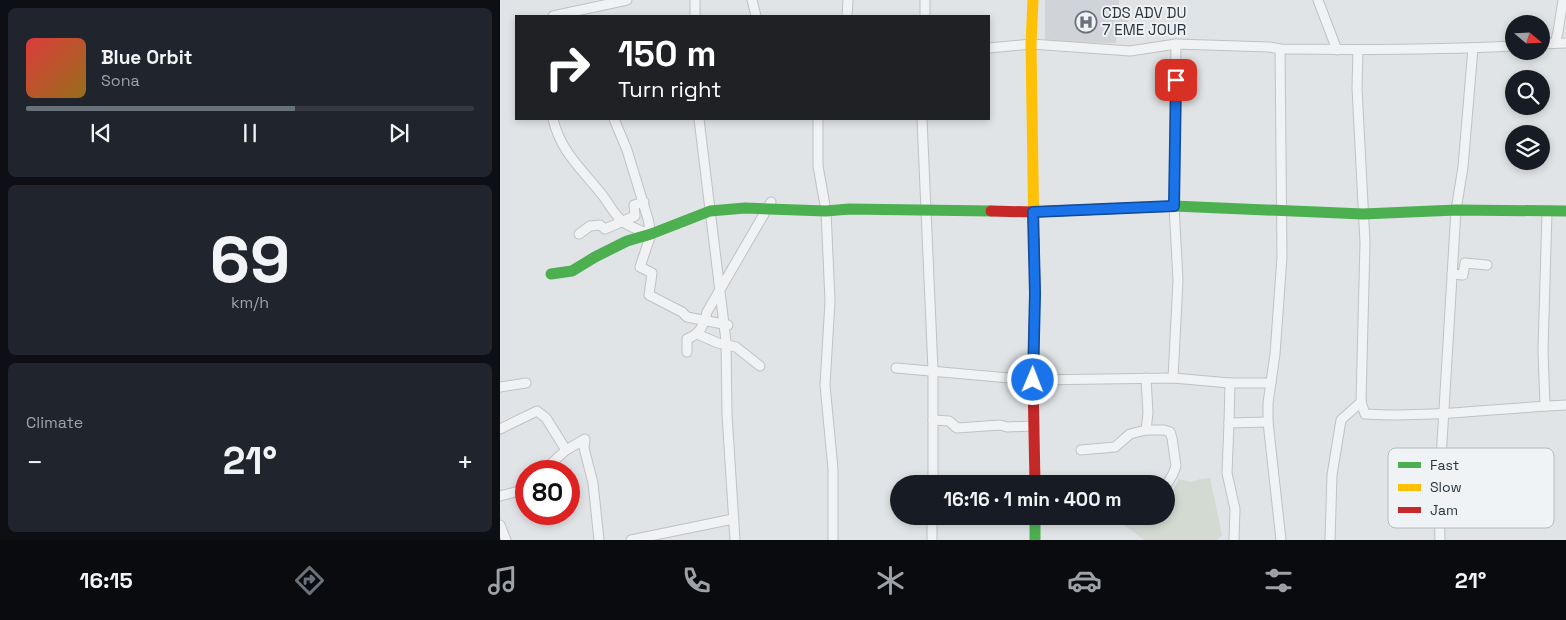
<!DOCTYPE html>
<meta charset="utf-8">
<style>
:root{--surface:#171b24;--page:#20242c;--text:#f1f3f6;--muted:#9ea1a6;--line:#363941;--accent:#697279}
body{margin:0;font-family:"Space Grotesk",sans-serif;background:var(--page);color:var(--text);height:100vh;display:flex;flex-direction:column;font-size:19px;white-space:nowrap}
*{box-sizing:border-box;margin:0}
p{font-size:16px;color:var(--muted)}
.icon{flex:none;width:28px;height:28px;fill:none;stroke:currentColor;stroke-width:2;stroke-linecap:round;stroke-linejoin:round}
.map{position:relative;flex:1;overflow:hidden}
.drawer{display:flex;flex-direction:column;gap:8px;padding:8px;background:#0d0f14;width:500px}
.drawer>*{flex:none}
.hud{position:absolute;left:15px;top:15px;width:475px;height:105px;border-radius:0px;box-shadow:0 2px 8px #0003;background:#202124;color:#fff;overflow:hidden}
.needle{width:32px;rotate:109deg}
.buttons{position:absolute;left:1005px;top:15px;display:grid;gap:10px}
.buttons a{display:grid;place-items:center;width:45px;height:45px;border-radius:50%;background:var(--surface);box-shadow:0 2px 8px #0003;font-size:25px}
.speed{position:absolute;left:15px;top:460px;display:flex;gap:10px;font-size:25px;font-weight:700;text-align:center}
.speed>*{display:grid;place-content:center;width:65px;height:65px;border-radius:50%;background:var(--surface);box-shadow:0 2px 8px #0003;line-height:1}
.speed .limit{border:8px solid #d22;background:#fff;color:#111}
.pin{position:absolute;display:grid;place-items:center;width:42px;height:42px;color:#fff;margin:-21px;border-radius:10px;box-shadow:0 2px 8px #0006}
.me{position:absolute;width:55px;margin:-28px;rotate:1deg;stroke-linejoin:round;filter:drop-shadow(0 0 4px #0008)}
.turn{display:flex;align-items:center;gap:18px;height:105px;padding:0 20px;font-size:22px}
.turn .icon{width:65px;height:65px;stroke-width:2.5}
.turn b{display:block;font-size:35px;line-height:42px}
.big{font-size:38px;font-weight:800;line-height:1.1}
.drawer .tile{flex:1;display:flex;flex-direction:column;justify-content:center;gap:8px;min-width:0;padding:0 18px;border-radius:8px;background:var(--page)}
.drawer .dial{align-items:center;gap:0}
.dial b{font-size:65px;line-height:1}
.song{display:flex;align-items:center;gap:15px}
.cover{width:60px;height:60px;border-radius:8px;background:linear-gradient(135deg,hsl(0 70% 55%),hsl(40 70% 35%))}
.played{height:5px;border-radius:2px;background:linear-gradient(90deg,var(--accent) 60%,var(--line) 60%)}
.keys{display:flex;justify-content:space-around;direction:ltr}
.heat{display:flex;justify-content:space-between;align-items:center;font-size:28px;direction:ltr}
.trip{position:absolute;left:390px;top:475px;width:285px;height:50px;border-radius:25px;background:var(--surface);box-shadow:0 2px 8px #0003;font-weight:800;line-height:50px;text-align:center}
.dock{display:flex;height:80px;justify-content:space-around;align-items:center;background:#090b0e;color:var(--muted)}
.dock .icon{width:35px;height:35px}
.dock .active{color:var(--accent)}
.dock b{font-size:22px;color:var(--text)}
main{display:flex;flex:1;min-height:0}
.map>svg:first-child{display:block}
.built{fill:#d0d4d9}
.green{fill:#d3dad2}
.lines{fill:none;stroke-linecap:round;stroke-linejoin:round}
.street-casing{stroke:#bfc2c4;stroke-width:11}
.street{stroke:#f0f2f3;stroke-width:9}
.fast{stroke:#4caf50;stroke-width:11}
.slow{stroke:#ffc107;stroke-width:11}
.jam{stroke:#c62828;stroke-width:11}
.route-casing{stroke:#114b97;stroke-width:12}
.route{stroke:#1a73e8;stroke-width:9}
.labels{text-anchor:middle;stroke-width:4;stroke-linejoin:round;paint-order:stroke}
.poi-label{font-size:15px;fill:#29353e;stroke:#eff3f5;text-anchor:start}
.key{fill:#eff3f5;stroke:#b4babe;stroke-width:1}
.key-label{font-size:14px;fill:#29353e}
</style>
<main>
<section class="drawer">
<div class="tile">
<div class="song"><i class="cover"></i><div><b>Blue Orbit</b><p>Sona</p></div></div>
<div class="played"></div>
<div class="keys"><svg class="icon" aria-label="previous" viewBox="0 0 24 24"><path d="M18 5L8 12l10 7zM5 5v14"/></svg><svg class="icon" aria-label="pause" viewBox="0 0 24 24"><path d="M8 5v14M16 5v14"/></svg><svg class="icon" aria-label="next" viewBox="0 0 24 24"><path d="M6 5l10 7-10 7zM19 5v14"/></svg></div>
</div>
<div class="tile dial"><b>69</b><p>km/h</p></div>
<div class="tile"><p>Climate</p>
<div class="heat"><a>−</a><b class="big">21°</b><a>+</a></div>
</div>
</section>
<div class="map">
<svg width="1066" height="540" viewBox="0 0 1066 540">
<rect width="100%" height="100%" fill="#e1e4e6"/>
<!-- built -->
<path class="built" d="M545,0H619V15L628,16V28H617L616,43L545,42Z"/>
<!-- green -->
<path class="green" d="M710,478L722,535L717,540H644L612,516H666V484H662L666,482L673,490L679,479L691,482L700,479Z"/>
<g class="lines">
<!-- street casing -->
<g class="street-casing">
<g id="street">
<path d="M252,0L256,16"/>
<path d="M818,0L837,50"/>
<path d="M53,16L127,0"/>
<path d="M195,16V0"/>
<path d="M347,16L348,0"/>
<path d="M425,16V0"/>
<path d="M1055,43L1058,32L1063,0"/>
<path d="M1041,44L1066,43"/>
<path d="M489,48L531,44L630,51L676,44L769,47L780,49C858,50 936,50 1014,46"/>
<path d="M780,49L782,257L775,354L768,403V422L781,540"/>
<path d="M53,119C61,153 83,170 103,196C110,205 115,217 125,223C132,228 142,231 150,234"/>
<path d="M114,119L127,150L148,219L151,234L140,267L152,273L149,295L182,312L187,317L228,325"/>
<path d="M199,119L226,341L227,414L235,540"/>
<path d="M318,119V166L326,211L330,301L325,385L333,469V540"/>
<path d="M422,119L433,370V484"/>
<path d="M79,234L90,226L100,225L105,229L135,216L134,205L144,202"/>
<path d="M952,274L963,275L965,263L987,265"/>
<path d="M197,334L218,343L236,347L260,366"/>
<path d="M187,352V339C200,334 204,325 207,312L271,202"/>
<path d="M396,368L533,380L673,378L730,383H771"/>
<path d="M673,378L678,280L674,206L676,44"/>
<path d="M0,387L26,383"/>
<path d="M861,402L865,414C932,418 999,408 1066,405"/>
<path d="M1045,406L1043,350L1047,212"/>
<path d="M433,420L449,421L457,428L500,425L507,427L534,426"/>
<path d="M729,423L730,383"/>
<path d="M0,429L37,411L46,418L66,450"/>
<path d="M646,430L648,413L646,378"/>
<path d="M581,450L615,447L630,434L646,430H664L670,432L672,438L676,466L673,474L666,486"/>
<path d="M43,471L66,450L85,439L84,448L93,483L99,540"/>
<path d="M0,496L15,492L26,491"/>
<path d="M0,525L6,540"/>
<path d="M131,540L233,519"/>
<path d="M432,540V516"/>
<path d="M734,540L735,509L727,473L729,423L768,422"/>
<path d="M830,540L832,475L841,420L861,402L865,243L857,88L858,50"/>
<path d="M940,540L939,492L956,210L963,167L973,48"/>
</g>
</g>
<!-- street -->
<use href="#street" class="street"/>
<!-- fast -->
<g class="fast">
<path d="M628,208L674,206L863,214L956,210L1066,211"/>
<path d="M51,274L72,271L95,257L127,241L151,234L210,211L245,208L326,211L349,209L491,211"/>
<path d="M535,516V540"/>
</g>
<!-- slow -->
<path class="slow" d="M533,0L531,44L534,240"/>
<!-- jam -->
<g class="jam">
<path d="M491,211L533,212L628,208"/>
<path d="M534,240L535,293L533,380L535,484"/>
</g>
</g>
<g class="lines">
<!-- route casing -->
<g class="route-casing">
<path id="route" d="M533,380L535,293L533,212L674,206L676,80"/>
</g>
<!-- route -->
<use href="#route" class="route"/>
</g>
<!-- icons -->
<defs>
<g id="hospital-ring" transform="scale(1.125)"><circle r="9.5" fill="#eff3f5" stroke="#697279" stroke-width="1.5"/><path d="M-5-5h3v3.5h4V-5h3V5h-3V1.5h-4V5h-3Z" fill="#697279"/></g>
</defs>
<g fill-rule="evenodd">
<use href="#hospital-ring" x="586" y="22"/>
</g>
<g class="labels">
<!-- poi labels -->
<g class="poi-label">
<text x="602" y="18">CDS ADV DU<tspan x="602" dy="17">7 EME JOUR</tspan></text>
</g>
</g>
<!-- legend -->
<rect x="888" y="448" width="166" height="80" rx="8" class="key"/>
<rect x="898" y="462" width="23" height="6" fill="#4caf50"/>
<rect x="898" y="484" width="23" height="7" fill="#ffc107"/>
<rect x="898" y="507" width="23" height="6" fill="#c62828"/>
<g class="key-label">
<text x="930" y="470">Fast</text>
<text x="930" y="492">Slow</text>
<text x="930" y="515">Jam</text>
</g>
</svg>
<div class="buttons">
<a><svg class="needle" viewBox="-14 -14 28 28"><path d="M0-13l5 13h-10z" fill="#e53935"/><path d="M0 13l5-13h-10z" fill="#9ea1a6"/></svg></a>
<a><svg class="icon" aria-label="search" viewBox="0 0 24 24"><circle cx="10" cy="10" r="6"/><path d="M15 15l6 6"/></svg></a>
<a><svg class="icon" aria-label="layers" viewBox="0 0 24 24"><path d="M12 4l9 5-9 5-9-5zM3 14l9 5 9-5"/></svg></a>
</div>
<div class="speed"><div class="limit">80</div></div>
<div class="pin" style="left:676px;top:80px;background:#d93025"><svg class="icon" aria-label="arrive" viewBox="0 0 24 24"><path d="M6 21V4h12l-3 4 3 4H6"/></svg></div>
<svg class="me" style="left:533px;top:380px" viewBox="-20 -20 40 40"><circle r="17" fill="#1a73e8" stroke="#fff" stroke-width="3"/><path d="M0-11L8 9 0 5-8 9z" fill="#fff"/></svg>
<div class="trip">16:16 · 1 min · 400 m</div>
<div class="hud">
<div class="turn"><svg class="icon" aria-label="right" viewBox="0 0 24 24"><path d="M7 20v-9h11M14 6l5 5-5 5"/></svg><div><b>150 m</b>Turn right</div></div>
</div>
</div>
</main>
<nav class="dock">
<b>16:15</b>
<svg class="icon active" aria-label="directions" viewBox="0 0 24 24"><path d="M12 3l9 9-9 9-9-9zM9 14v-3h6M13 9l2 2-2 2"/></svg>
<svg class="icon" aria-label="music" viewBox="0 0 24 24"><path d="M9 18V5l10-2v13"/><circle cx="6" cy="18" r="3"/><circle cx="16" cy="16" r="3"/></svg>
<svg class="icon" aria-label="phone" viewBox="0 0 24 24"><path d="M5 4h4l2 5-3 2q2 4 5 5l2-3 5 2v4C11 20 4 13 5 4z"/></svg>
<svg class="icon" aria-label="climate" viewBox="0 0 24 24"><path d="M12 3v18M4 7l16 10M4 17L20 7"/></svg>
<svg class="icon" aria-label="car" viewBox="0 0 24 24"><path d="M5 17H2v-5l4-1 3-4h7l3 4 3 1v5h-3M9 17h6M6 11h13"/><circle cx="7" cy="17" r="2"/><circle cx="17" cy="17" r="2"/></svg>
<svg class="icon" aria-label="filters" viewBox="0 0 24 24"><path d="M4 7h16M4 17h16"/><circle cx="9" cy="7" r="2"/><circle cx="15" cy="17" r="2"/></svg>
<b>21°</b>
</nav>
